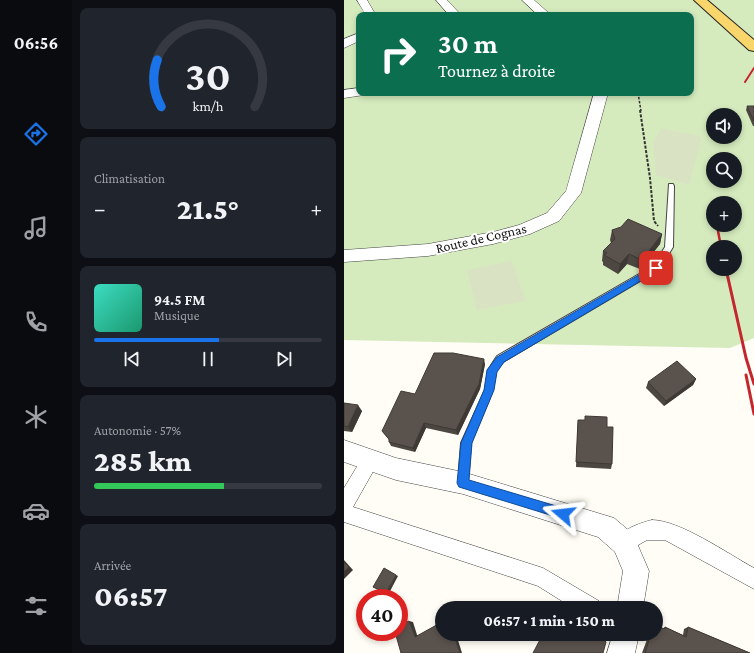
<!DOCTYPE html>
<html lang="fr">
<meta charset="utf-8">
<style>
:root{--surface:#171b24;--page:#20242c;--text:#f1f3f6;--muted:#9ea1a6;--line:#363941;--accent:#1a73e8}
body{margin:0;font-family:"Crimson Pro",serif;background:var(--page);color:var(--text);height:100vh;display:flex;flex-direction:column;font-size:15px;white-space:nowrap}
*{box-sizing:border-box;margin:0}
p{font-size:13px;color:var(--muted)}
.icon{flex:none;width:22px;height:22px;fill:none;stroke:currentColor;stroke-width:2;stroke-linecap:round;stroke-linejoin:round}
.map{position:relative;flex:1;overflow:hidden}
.details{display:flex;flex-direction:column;gap:8px;padding:8px;background:#0d0f14;width:272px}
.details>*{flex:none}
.hud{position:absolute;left:12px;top:12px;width:338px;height:84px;border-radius:8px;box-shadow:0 2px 6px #0003;background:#0b6e4f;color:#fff;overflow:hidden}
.controls{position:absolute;left:362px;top:108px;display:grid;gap:8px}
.controls a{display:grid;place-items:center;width:36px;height:36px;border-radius:50%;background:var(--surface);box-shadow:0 2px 6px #0003;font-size:20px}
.speed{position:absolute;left:12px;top:589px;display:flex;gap:8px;font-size:20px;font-weight:700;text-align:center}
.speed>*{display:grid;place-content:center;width:52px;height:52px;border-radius:50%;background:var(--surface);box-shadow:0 2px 6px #0003;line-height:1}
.speed .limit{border:6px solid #d22;background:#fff;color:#111}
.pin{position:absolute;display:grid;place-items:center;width:34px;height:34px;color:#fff;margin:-17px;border-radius:8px;box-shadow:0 2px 6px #0006}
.me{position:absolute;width:44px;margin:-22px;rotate:287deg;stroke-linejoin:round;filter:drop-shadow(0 0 3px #0008)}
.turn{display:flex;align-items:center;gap:14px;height:84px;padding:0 16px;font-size:18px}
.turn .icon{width:52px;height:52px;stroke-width:2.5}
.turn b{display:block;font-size:28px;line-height:34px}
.big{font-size:30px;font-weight:800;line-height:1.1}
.details .card{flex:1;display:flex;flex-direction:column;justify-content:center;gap:6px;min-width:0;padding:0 14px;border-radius:8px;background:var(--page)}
.details .dial{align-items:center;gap:0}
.dial svg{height:104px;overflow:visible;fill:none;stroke:var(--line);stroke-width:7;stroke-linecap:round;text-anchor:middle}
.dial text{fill:var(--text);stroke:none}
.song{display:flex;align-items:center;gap:12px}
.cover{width:48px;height:48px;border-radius:6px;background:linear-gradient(135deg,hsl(170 70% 55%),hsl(160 70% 35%))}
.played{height:4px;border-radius:2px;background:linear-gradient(90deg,var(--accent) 55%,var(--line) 55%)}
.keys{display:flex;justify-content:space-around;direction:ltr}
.heat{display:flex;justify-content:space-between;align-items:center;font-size:22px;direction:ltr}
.charge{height:6px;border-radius:3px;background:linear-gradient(90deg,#34c759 57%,var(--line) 0)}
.trip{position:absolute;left:91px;top:601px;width:228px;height:40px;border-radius:20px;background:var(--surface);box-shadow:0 2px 6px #0003;font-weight:800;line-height:40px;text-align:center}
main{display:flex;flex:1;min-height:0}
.tabs{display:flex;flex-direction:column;width:72px;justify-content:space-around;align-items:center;background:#090b0e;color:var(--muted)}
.tabs .icon{width:28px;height:28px}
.tabs .on{color:var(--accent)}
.tabs b{font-size:18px;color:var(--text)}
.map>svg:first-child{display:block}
.green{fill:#d5ebbd;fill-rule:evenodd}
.cemetery{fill:#d9e3c4}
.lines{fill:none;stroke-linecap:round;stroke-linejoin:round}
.service-casing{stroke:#444;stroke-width:2}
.minor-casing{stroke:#444;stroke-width:1}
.tertiary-casing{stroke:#444;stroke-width:1}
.primary-casing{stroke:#222;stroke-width:2}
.path-far1{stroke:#333;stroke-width:1.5;stroke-dasharray:2.5 1.5;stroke-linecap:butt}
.path{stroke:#333;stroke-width:2;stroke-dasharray:3 1.5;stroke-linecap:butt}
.service{fill:#fff;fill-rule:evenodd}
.minor{fill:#fff;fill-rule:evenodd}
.tertiary{fill:#fff;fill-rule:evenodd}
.primary{fill:#f9d66b;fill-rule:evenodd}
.rail-far2{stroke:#c4262e;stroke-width:2}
.rail-far1{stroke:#c4262e;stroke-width:2.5}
.rail{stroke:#c4262e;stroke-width:3}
.wall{fill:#4d4742}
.shaded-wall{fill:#3f3936}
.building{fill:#5a524d;stroke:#3f3936}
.route{fill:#1a73e8;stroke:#114b97}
.labels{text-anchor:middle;stroke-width:4;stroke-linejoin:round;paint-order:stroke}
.street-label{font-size:14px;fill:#111;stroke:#fff}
</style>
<main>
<nav class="tabs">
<b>06:56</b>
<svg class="icon on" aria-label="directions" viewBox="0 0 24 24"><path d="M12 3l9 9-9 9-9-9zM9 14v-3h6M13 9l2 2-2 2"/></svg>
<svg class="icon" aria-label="music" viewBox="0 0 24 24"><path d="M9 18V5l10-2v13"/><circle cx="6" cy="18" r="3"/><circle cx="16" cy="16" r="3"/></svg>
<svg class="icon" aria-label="phone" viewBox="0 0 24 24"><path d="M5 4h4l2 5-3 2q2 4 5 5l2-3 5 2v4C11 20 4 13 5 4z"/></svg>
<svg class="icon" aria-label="climate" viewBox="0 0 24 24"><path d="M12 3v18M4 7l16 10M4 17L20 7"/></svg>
<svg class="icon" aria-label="car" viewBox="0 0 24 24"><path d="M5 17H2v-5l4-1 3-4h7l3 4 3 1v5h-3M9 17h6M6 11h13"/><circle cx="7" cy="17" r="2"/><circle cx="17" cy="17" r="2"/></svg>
<svg class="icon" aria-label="filters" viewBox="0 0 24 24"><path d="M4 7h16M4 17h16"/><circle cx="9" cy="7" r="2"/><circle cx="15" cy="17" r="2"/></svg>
</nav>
<section class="details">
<div class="card dial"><svg viewBox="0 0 100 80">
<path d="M14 69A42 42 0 1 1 86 69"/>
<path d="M14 69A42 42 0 0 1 11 33" stroke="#1a73e8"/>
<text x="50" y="56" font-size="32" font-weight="700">30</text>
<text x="50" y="72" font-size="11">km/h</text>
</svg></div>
<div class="card"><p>Climatisation</p>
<div class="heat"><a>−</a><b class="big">21.5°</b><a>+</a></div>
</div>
<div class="card">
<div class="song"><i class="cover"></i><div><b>94.5 FM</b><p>Musique</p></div></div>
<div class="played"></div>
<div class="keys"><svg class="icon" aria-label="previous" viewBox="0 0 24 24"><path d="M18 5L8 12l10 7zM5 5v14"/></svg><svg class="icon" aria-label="pause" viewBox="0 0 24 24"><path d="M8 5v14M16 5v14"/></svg><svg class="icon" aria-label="next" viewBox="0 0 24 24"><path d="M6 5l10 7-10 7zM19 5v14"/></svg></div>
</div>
<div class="card"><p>Autonomie · 57%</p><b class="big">285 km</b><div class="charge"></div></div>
<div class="card"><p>Arrivée</p><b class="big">06:57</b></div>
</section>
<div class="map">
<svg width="410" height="653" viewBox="0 0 410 653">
<rect width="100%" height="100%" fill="#fffdf5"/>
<!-- green -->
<path class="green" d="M0,0H410V338L386,348L0,340ZM15,15H347V93H15ZM369,115H391V137H369ZM369,159H391V181H369ZM369,203H391V225H369ZM369,247H391V269H369Z"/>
<!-- cemetery -->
<g class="cemetery">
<path d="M317,128L358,137L345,185L312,175L309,143Z"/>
<path d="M168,261L181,301L133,310L123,270Z"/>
</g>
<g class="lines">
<!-- service casing -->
<g class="service-casing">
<path id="service" d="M325,184H329L330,186L329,247L315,270L159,362L152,371L149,390L127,443L124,483L122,486L119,488L116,486L114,483L117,443L141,390L144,370L153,356L309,266L321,247Z"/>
</g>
<!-- minor casing -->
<g class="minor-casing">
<g id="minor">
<path d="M26,452L32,455L35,461L9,507L199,568L255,601L258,608H229L194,586L0,522V488L20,455Z"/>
<path d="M308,520C336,520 384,554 410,568V589L321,540H303L280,553L273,550L270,543C276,530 295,523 308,520Z"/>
</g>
</g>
<!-- tertiary casing -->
<g class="tertiary-casing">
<g id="tertiary">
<path d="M13,0H23L30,12L31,15H19L20,12Z"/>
<path d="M92,0H103L117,15H105Z"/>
<path d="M178,0H190L207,15H194Z"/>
<path d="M15,33V41L0,48V39Z"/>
<path d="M15,88V93H21L20,95L0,98V90Z"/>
<path d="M250,93H264L237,193L215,221L186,234L149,244L84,256L0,262V250L84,244L149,232L175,225L203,213L222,191Z"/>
<path d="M0,440L52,458L119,472L270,518L289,534L305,571L299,608H273L279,571L271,552L254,537L119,494L52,480L0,462Z"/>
<path d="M269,634H295L291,653H263Z"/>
</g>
</g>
<!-- primary casing -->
<g class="primary-casing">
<path id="primary" d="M350,0H363L410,40V51L405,50Z"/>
</g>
<!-- path-far1 -->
<path class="path-far1" d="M294,93L297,111"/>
<!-- path -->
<path class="path" d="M296,110L306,178L310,221L314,226"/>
<!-- service -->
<use href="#service" class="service"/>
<!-- minor -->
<use href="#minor" class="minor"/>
<!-- tertiary -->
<use href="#tertiary" class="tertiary"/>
<!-- primary -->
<use href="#primary" class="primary"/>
<!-- rail-far2 -->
<path class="rail-far2" d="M401,82L410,68"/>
<!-- rail-far1 -->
<path class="rail-far1" d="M374,231L377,247"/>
<!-- rail -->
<g class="rail">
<path d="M382,269L402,358L410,384"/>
<path d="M402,375L410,414"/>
</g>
</g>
<!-- wall -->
<g class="wall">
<path d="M403,106H410V126H409L402,110Z"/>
<path d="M268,230L318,234L316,244L296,269L283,264L274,274L259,265V262L258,261L259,251L267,243L266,240Z"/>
<path d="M141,364L136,389L114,435L82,428L71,452L47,446L45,442V440L38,431L71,394Z"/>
<path d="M352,379L349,385L320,406L302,388L304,382Z"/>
<path d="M0,403L18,411L8,432L0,431Z"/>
<path d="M234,420L263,427L268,464L267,469L232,467Z"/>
<path d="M321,627L339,635L340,629L344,627L406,653H298L305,634H312Z"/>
</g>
<!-- shaded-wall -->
<g class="shaded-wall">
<path d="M318,234L316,244L296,269L298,260Z"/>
<path d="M285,254L283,264L274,274L276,264Z"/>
<path d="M140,359L141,364L136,389L114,435L112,430Z"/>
<path d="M352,379L349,385L320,406L322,401Z"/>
<path d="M14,405L18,411L8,432L4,427Z"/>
<path d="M80,423L82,428L71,452L69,448Z"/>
<path d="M0,560L9,570L0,579Z"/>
<path d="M52,575L54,576L44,595L42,593Z"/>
<path d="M65,621L69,622L74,638L71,637Z"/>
<path d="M114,634H118L113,637L118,653H116L110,636Z"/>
</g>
<!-- building -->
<g class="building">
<path d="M403,106H410V121Z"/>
<path d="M284,219L318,234L298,260L285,254L276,264L260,255L263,253L259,251L271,239L268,230L277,227Z"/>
<path d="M90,353H109L140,359L135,384L112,430L80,423L69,448L45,442V439L38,431L57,391L71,394Z"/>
<path d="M333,361L352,379L322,401L304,382Z"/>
<path d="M0,403L14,405L4,427L0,426Z"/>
<path d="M241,416L263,417V427H269L268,464L232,462L234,420H241Z"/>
<path d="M0,562L5,567L0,572Z"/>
<path d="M40,568L52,575L42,593L29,587Z"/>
<path d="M205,604L210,608H203Z"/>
<path d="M65,621L71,637L98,622V634H114L110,636L116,653H57L51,632H55V626L56,625Z"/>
<path d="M312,626L321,629V627L342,637L344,627L406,653H301L307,634H312Z"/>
<path d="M199,634H253L262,642L259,653H189Z"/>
</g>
<!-- route -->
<path class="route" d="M312,265L315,266L316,268L315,270L160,362L153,372L150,390L128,443L125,480L219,508L223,510L224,514L223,518L219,519L115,487L113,483L117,443L140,390L143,370L153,357Z"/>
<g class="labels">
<!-- street labels -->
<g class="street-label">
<text transform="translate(137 238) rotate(-13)" y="5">Route de Cognas</text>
</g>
</g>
</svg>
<div class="controls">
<a><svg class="icon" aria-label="sound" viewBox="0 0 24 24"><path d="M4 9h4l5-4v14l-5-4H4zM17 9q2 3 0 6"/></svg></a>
<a><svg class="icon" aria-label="search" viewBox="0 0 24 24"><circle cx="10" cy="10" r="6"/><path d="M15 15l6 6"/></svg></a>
<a>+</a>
<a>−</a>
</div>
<div class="speed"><div class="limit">40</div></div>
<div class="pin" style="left:312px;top:268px;background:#d93025"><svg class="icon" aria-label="arrive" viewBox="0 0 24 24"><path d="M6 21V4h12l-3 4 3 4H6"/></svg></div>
<svg class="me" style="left:219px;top:514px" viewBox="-20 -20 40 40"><path d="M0-17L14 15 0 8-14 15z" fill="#1a73e8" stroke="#fff" stroke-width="4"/></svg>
<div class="trip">06:57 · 1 min · 150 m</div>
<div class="hud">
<div class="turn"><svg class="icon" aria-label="right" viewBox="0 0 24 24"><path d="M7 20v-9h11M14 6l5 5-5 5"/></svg><div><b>30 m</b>Tournez à droite</div></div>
</div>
</div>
</main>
